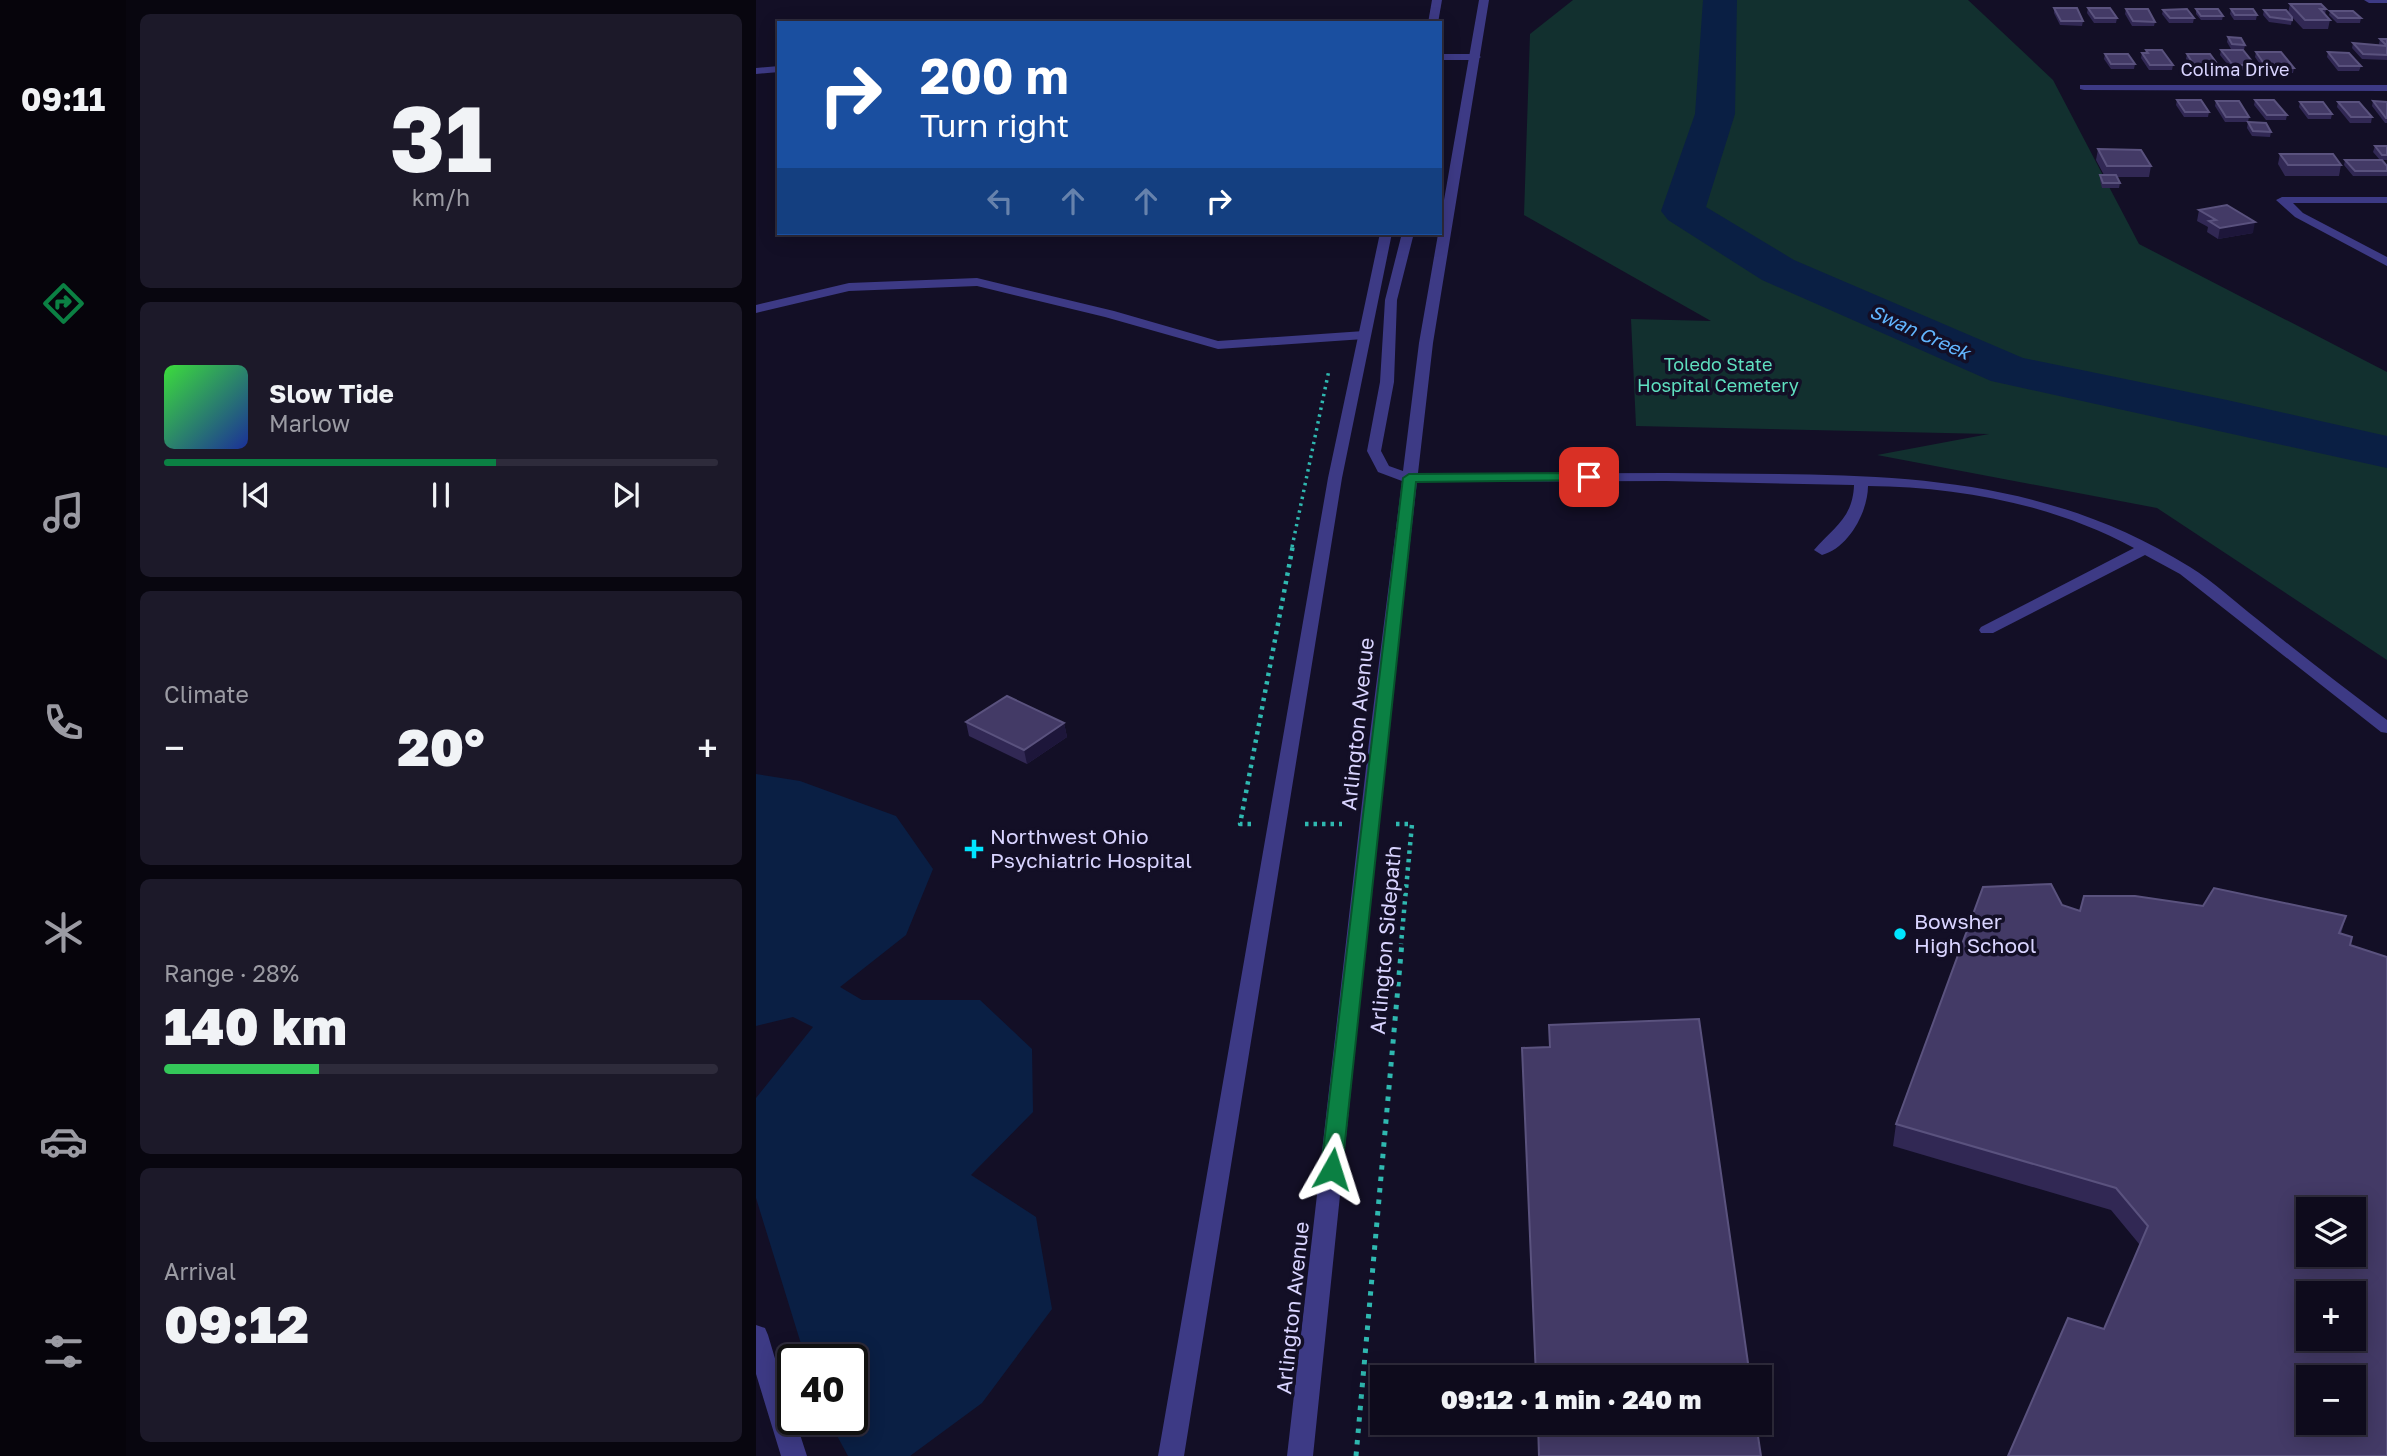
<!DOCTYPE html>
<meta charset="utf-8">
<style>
:root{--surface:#0e0b1c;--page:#1c1929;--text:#f1f3f6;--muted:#9b9ba3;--line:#2e2b3b;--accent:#0b8043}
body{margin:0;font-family:"Golos Text",sans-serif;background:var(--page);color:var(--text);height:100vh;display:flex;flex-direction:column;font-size:26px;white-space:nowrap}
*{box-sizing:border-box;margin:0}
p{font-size:23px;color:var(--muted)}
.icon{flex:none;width:38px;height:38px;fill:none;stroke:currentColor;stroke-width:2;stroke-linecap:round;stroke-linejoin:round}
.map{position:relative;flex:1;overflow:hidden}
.drawer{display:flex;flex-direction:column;gap:14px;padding:14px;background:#08060f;width:630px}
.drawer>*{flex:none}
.guide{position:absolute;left:21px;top:21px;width:665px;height:214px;border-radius:0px;box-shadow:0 4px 18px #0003,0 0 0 2px var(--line);background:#1a4fa0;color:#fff;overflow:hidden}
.fabs{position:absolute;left:1540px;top:1197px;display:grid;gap:14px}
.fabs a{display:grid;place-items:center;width:70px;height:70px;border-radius:0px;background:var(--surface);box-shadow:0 4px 18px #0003,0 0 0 2px var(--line);font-size:35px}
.speed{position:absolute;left:21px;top:1344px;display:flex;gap:14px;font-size:35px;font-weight:700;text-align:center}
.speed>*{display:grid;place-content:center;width:91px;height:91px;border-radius:50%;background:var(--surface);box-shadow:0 4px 18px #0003,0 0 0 2px var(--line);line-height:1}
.speed .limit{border:4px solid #111;border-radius:10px;background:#fff;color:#111}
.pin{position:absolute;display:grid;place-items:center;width:60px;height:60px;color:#fff;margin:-30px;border-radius:14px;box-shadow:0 4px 10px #0006}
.me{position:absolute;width:77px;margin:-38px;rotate:6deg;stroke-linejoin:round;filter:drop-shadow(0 0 5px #0008)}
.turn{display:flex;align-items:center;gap:24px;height:147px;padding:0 28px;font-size:32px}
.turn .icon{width:91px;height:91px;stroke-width:2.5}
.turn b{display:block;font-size:49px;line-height:60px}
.lanes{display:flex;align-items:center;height:66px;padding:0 28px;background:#0003;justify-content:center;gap:35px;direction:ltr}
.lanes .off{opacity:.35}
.big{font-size:52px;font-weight:800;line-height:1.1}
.drawer .tile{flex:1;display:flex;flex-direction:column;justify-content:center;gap:10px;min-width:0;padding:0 24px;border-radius:10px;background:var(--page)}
.drawer .dial{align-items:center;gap:0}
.dial b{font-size:91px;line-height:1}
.song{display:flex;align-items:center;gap:21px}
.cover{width:84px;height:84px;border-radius:10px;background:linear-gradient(135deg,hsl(120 70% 55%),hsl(230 70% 35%))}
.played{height:7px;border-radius:4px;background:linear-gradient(90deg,var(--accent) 60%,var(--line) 60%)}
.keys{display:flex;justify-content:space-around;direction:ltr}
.heat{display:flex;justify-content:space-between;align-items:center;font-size:38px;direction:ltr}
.charge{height:10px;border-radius:5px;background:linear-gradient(90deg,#34c759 28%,var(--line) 0)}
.trip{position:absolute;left:614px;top:1365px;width:402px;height:70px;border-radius:0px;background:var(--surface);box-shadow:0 4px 18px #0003,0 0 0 2px var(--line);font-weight:800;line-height:70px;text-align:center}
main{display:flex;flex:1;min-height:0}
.menu{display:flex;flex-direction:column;width:126px;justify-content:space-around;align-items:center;background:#06040b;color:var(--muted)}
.menu .icon{width:49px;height:49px}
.menu .on{color:var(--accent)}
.menu b{font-size:32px;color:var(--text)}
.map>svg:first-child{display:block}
.green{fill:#12302f}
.water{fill:#0a1f44}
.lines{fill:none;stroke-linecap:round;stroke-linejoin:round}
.river{fill:#0a1f44;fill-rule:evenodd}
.path-far2{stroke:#2fb8b0;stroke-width:3.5;stroke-dasharray:2.5 4.5;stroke-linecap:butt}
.path-far1{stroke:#2fb8b0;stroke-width:4.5;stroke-dasharray:3.5 5;stroke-linecap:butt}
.path{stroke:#2fb8b0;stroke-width:5;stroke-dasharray:4.5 7;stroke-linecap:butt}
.service{fill:#3d3a85;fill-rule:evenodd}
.minor{fill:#3d3a85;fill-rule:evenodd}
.tertiary{fill:#3d3a85;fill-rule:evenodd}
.wall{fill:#312854}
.shaded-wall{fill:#1d163a}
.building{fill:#433a66;stroke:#5a527e;stroke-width:2;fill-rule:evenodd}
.route{fill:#0b8043;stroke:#07532c;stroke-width:2}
.poi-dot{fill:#00e5ff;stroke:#130f26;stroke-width:2.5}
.labels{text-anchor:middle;stroke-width:7;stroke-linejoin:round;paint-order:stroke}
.far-street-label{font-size:18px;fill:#d9d4ff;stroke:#130f26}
.far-park-label{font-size:18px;fill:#5fe0c0;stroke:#130f26}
.far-water-label{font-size:19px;font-style:italic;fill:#62b6ff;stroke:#130f26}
.street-label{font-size:21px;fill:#d9d4ff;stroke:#130f26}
.poi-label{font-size:21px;fill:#d9d4ff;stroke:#130f26;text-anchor:start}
</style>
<main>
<nav class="menu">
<b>09:11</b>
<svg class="icon on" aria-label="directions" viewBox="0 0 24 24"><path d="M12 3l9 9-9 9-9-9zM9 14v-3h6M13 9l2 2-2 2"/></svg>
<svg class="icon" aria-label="music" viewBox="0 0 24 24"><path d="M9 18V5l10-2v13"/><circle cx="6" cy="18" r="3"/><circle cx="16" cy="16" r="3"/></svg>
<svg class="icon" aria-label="phone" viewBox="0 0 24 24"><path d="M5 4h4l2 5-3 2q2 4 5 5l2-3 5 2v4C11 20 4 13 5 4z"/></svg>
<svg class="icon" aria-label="climate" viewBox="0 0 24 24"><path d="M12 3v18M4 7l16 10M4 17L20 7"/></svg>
<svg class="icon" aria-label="car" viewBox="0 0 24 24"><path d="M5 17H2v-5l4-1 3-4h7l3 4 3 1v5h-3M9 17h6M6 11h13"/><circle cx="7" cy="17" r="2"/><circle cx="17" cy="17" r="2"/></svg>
<svg class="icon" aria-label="filters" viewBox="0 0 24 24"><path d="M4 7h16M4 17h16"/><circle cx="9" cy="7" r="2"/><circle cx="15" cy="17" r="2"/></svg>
</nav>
<section class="drawer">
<div class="tile dial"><b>31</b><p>km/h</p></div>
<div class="tile">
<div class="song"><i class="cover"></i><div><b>Slow Tide</b><p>Marlow</p></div></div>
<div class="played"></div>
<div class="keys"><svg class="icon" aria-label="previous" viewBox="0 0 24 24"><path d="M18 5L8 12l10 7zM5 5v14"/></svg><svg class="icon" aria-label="pause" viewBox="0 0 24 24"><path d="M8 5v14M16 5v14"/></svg><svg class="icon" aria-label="next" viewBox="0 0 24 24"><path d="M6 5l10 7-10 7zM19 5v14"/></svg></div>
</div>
<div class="tile"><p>Climate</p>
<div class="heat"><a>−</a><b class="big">20°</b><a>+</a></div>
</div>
<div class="tile"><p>Range · 28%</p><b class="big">140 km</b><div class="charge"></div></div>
<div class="tile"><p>Arrival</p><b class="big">09:12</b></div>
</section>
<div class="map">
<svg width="1631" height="1456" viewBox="0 0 1631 1456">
<rect width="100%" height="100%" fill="#130f26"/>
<!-- green -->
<path class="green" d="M817,0H1212L1297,80L1383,244L1631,372V660L1401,508L1121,455L1233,434L880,426L875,319L955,321L768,215L774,34Z"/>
<!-- water -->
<path class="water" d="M0,774L44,781L140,816L177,869L150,935L84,987L106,1000H224L276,1049L277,1112L215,1175L280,1217L296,1309L226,1403L154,1456H92L72,1419H96V1360H50L0,1198V1098L57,1027L37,1017L0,1026Z"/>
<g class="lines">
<!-- river -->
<path class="river" d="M947,0H981L979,114L950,207L1038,260L1267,358L1471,400L1631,436V468L1235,381L1006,280L912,220L905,211L939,114Z"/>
<!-- path-far2 -->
<path class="path-far2" d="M536,547L573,370"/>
<!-- path-far1 -->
<g class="path-far1">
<path d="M495,824H484L537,545"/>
<path d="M549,824H586"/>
<path d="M640,824H656L645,944"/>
</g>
<!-- path -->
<path class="path" d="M600,1456L646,942"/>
<!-- service -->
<g class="service">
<path d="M910,473C1098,476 1267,463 1434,567C1458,582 1479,602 1501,619C1544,654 1587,687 1631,720V733L1625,732L1424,574L1389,555L1237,633H1225L1223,630L1225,627L1378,548C1297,504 1203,487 1112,486C1112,511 1093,548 1066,555L1058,550C1077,528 1097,518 1098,485L910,481L653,482L646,478L653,474Z"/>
<path d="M0,1325L9,1328L12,1335L37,1419H39L51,1456H25L0,1374Z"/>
</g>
<!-- minor -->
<g class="minor">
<path d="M1608,0H1631V3H1613Z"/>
<path d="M684,54H720L725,57L720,60H684Z"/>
<path d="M23,66V72L0,74V68Z"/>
<path d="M1324,85H1631V91L1328,90L1324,89Z"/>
<path d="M1631,197V203H1537L1547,213L1631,257V266L1539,217L1520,200L1526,197Z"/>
<path d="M221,278L358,311L462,341L608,331L615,335L608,339L462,349L349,317L221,286L93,291L0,313V305L93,283Z"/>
</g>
<!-- tertiary -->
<g class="tertiary">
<path d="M676,0H686L682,23H672Z"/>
<path d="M723,0H733L677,343L631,742L557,1456H531L613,742L646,481L622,472L611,451L624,382L629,300L646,233H658L641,300L638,382L625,451L633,466L647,471L663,343Z"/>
<path d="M624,233H636L586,478L428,1456H402L572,478Z"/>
</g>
</g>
<!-- wall -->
<g class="wall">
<path d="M1534,4L1570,9L1569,15L1574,20L1572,29H1547L1532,13Z"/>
<path d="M1298,8L1327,21L1326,26L1304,25L1298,13Z"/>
<path d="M1332,8L1361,18L1360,23H1338L1331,13Z"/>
<path d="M1370,9L1399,22L1398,26H1376L1369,14Z"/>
<path d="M1440,9L1467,16L1466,20H1445L1440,14Z"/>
<path d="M1475,9L1501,15L1500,20H1478L1474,14Z"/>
<path d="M1407,10L1438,18L1437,23H1413L1406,14Z"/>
<path d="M1508,10L1536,20L1535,25L1513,22L1507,15Z"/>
<path d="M1574,11L1605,18L1604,23H1581L1573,15Z"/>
<path d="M1472,37L1489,45L1488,50L1475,49L1471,42Z"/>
<path d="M1624,39H1631V60L1606,59L1596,48L1597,43L1624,45L1623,44Z"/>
<path d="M1390,50L1417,65L1416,70H1393L1385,58L1386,53H1389Z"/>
<path d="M1465,50L1499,65L1498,70H1476L1464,55Z"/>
<path d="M1500,52L1538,68L1537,73H1510L1499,57Z"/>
<path d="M1572,52L1605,66L1603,71H1582L1571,57Z"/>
<path d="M1349,54L1379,64L1378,69H1355L1348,59Z"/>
<path d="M1431,54L1462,65L1461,70H1437L1430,59Z"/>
<path d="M1421,100L1453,112L1452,117H1428L1420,105Z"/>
<path d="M1499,100L1531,115L1530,120H1510L1498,105Z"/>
<path d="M1460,101L1493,117L1492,122H1469L1459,106Z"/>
<path d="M1617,101L1631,102V123H1629L1616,106Z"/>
<path d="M1544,102L1576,114L1575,119H1552L1543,107Z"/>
<path d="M1582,102L1616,117L1615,123H1594L1581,107Z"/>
<path d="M1492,122L1515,132L1514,137L1496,136L1491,128Z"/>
<path d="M1619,146H1631V160H1626L1631,166V176H1597L1588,165L1589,160H1624L1617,152Z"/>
<path d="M1342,149L1395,166L1393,177H1361L1364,183L1363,188H1346L1344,180V175H1348L1340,160Z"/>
<path d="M1524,154L1585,165L1583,176H1529L1522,164Z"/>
<path d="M1443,210L1497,233L1462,239L1451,232L1452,227L1441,221Z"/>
<path d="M210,722L308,723L311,737L271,764L213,736Z"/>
<path d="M1306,905L1324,911L1447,906L1590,916L1585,934L1594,945L1348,1329L1384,1245L1355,1210L1137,1146L1140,1124Z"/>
</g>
<!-- shaded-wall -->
<g class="shaded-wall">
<path d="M1499,222L1497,233L1462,239L1464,228Z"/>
<path d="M308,723L311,737L271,764L268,750Z"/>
</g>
<!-- building -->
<g class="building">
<path d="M1534,4H1565L1570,9H1564L1574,20H1549Z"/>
<path d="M1298,8H1321L1327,21H1305Z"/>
<path d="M1332,8H1354L1361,18H1339Z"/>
<path d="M1370,9H1392L1399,22L1377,21Z"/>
<path d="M1431,9L1438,18H1414L1407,10Z"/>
<path d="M1440,9H1462L1467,16H1445Z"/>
<path d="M1475,9H1497L1501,15H1479Z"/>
<path d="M1508,10H1530L1536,17V20L1514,17Z"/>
<path d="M1574,11H1597L1605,18H1582Z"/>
<path d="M1472,37L1485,38L1489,45L1476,44Z"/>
<path d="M1624,39H1631V44H1629Z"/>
<path d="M1597,43L1631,46V55L1607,54Z"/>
<path d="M1390,50H1406L1417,65H1394L1386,53H1392Z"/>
<path d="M1465,50H1487L1499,65H1477Z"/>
<path d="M1500,52H1525L1538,68H1511Z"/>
<path d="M1572,52L1593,53L1605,66H1583Z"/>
<path d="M1349,54H1372L1379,64H1355Z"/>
<path d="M1431,54H1454L1462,65H1438Z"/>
<path d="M1421,100H1445L1453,112H1429Z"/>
<path d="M1499,100H1518L1531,115H1511Z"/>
<path d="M1460,101H1483L1493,117H1470Z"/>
<path d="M1617,101L1631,102V118H1630Z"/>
<path d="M1544,102H1567L1576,114H1553Z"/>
<path d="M1582,102H1603L1616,117H1595Z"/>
<path d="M1492,122L1510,123L1515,132L1497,131Z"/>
<path d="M1619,146H1631V155H1626Z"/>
<path d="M1342,149L1385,150L1395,166H1351Z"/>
<path d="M1524,154H1577L1585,165H1532Z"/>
<path d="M1589,160H1626L1631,166V171H1599Z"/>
<path d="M1344,175H1360L1364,183H1347Z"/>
<path d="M1471,205L1499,222L1464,228L1453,221L1460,220L1443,210Z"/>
<path d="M251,696L308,723L268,750L210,722Z"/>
<path d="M1295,884L1306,905L1324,911L1328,896H1379L1447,906L1458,888L1590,916L1583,933L1596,937L1594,945L1631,957V1456H1252L1312,1318L1348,1329L1392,1226L1360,1188L1140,1124L1227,887ZM1552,1209H1598V1255H1552ZM1552,1293H1598V1339H1552ZM1552,1377H1598V1423H1552Z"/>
<path d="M943,1019L994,1377H780L766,1048L794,1047L793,1025Z"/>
<path d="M782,1423H1000L1005,1456H783Z"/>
</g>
<!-- route -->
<path class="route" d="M833,473L839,477L838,480L660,482L586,1169L583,1175L576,1177L568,1175L565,1169L647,478L653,474Z"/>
<!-- markers -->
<g class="poi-dot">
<path d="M214.5 838.5h7v7h7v7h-7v7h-7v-7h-7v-7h7z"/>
<circle cx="1144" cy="934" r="7"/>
</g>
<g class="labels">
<!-- far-street labels -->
<g class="far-street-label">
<text x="1479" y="76">Colima Drive</text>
</g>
<!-- far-park labels -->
<g class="far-park-label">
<text x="962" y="371">Toledo State<tspan x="962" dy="21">Hospital Cemetery</tspan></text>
</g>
<!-- far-water labels -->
<g class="far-water-label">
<text transform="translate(1164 332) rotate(24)" y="7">Swan Creek</text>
</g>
<!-- street labels -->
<g class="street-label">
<text transform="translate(602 724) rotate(-84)" y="7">Arlington Avenue</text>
<text transform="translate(630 940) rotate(-85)" y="7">Arlington Sidepath</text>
<text transform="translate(537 1308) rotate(-84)" y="7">Arlington Avenue</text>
</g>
<!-- poi labels -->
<g class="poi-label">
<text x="234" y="844">Northwest Ohio<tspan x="234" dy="24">Psychiatric Hospital</tspan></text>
<text x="1158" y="929">Bowsher<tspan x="1158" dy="24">High School</tspan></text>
</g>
</g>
</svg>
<div class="fabs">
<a><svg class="icon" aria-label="layers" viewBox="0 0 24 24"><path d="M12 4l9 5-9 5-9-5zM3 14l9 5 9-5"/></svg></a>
<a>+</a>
<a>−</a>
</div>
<div class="speed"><div class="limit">40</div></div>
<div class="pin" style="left:833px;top:477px;background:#d93025"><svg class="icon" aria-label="arrive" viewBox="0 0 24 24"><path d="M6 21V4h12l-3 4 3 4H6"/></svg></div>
<svg class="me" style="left:576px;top:1169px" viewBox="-20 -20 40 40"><path d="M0-17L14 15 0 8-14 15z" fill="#0b8043" stroke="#fff" stroke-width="4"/></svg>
<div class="trip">09:12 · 1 min · 240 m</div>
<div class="guide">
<div class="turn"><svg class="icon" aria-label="right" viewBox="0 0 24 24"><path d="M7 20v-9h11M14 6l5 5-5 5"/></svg><div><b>200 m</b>Turn right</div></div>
<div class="lanes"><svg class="icon off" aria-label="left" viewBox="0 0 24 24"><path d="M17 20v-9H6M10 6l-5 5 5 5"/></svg><svg class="icon off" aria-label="ahead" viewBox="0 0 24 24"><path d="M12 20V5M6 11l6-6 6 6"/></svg><svg class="icon off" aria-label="ahead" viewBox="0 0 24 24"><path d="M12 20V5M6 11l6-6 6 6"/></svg><svg class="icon" aria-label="right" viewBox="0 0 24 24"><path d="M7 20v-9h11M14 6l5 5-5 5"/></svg></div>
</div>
</div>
</main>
